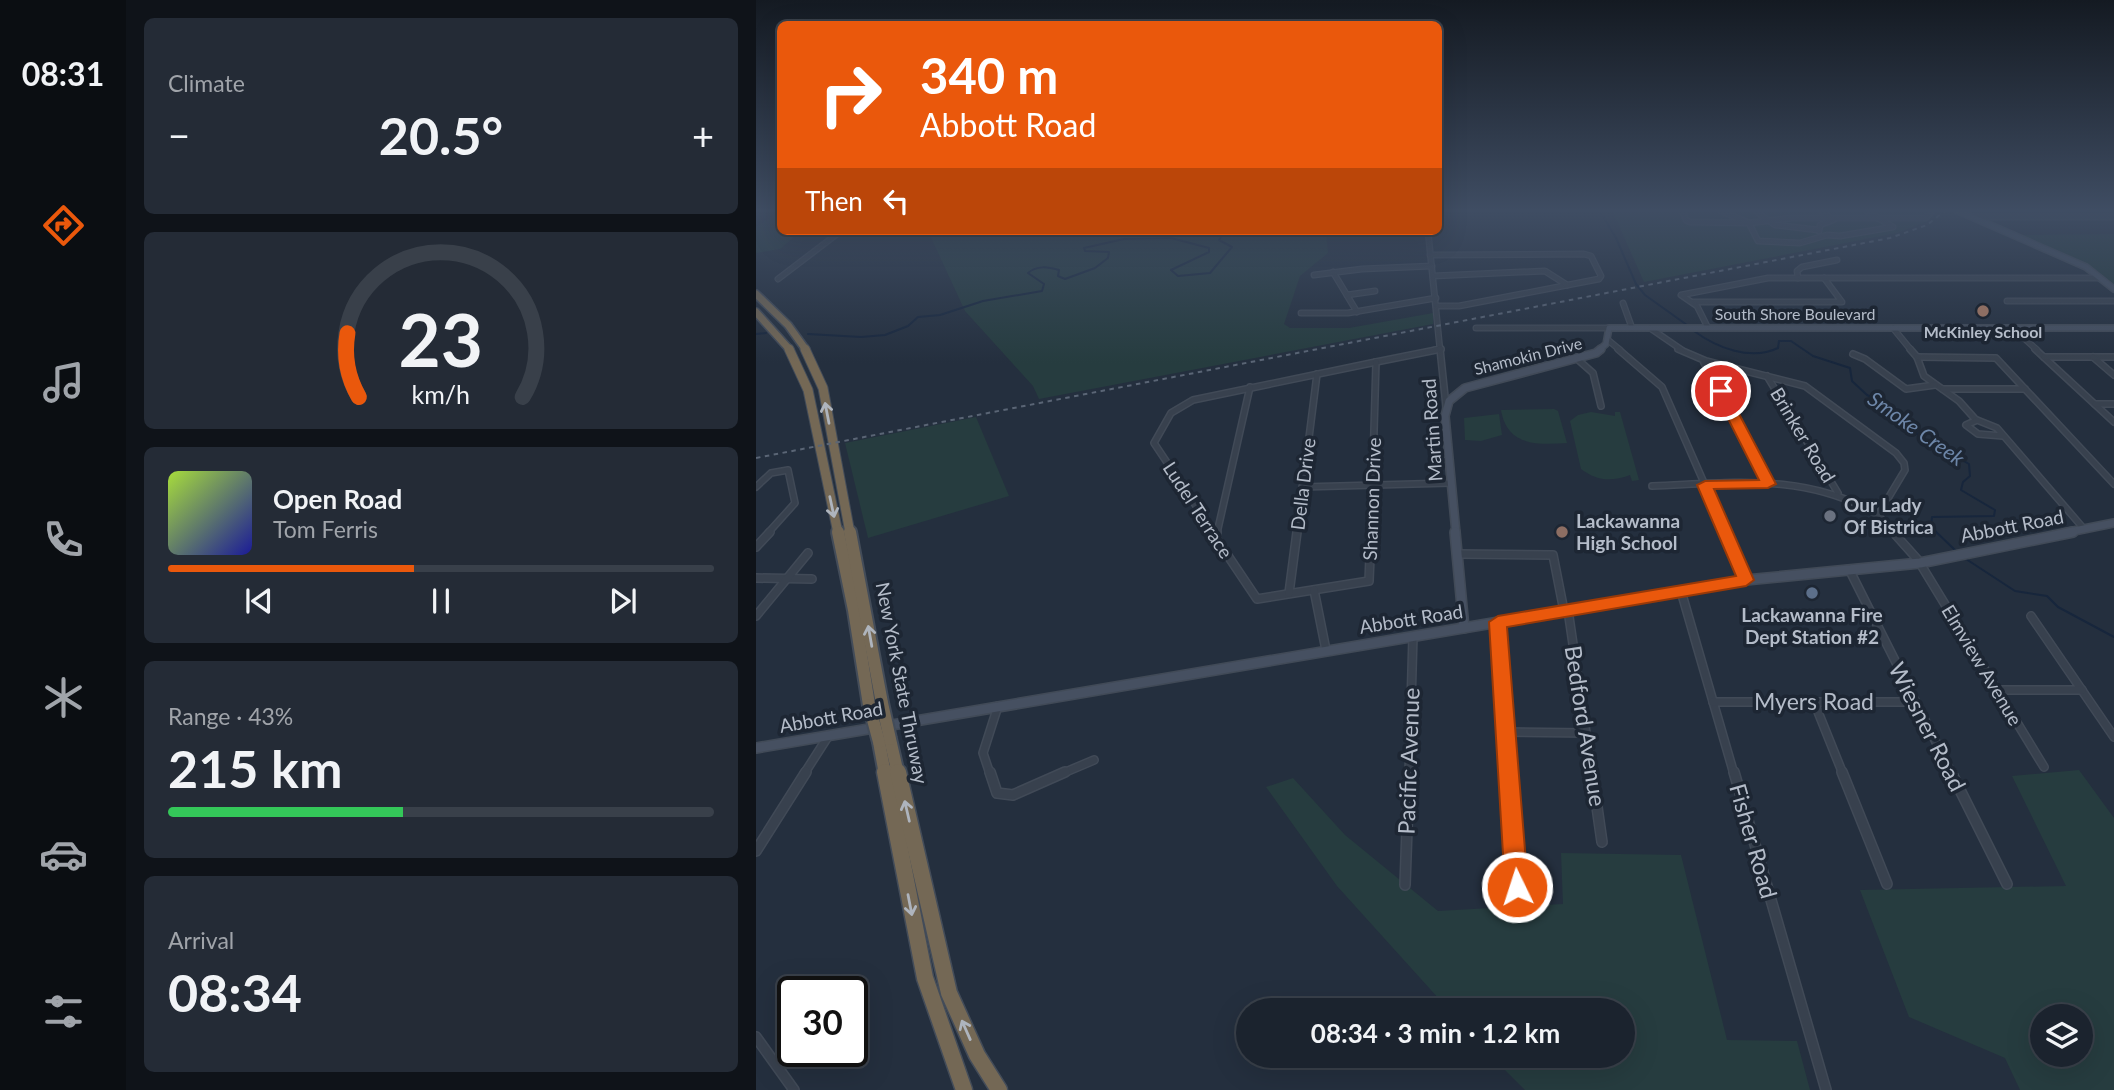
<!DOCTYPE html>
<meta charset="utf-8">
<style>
:root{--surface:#1b232e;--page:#242b36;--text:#f1f3f6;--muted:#a0a4aa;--line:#39404a;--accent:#ea580c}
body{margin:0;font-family:Lato,sans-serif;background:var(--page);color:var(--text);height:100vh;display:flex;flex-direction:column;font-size:26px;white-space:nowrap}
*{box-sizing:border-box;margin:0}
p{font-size:23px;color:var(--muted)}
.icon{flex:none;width:38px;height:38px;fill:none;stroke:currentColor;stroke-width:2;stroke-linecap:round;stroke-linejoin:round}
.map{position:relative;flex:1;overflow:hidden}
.side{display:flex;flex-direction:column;gap:18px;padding:18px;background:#0f1319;width:630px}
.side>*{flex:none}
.hud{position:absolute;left:21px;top:21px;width:665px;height:214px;border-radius:10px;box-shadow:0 7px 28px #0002,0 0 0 2px var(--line);background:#ea580c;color:#fff;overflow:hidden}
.fabs{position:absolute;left:1274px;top:1004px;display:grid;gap:14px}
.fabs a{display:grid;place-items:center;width:63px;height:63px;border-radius:50%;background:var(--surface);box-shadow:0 7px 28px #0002,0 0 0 2px var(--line);font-size:35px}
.speed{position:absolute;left:21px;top:976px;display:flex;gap:14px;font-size:35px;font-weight:700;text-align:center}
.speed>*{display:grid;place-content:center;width:91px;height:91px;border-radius:50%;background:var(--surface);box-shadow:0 7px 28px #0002,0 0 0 2px var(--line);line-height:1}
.speed .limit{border:4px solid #111;border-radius:10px;background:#fff;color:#111}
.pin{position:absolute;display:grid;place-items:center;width:60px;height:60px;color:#fff;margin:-30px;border:4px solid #fff;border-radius:50%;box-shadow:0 2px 7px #0007}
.me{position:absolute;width:77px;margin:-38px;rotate:356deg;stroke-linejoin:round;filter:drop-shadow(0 0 5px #0008)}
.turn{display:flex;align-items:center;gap:24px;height:147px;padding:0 28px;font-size:32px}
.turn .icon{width:91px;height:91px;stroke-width:2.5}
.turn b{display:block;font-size:49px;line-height:60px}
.then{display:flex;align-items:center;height:66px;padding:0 28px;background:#0003;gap:14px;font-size:26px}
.big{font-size:52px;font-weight:700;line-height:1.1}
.side .widget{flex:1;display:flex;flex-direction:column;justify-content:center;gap:10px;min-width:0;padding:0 24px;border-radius:10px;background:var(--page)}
.side .dial{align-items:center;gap:0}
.dial svg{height:182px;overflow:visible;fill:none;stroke:var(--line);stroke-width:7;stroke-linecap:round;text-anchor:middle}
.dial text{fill:var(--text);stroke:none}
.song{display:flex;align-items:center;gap:21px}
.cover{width:84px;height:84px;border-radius:10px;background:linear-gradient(135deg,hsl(80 70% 55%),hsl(240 70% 35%))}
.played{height:7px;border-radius:4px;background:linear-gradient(90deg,var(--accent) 45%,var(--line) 45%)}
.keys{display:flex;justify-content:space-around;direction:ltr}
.heat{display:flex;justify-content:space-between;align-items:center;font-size:38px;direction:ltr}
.charge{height:10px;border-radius:5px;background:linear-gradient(90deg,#34c759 43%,var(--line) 0)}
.trip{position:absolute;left:480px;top:998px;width:399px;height:70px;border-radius:35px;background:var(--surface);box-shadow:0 7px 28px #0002,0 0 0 2px var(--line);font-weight:700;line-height:70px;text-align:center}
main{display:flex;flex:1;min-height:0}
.dock{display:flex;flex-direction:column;width:126px;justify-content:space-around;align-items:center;background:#0b0e12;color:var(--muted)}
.dock .icon{width:49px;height:49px}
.dock .current{color:var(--accent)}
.dock b{font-size:32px;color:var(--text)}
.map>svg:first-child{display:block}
.green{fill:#263c3f;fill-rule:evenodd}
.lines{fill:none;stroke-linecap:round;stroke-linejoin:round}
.stream{stroke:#17263c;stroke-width:2}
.street-far3-casing{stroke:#414a57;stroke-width:7}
.street-far2-casing{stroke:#414a57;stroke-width:8}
.street-far1-casing{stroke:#414a57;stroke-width:10}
.street-casing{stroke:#414a57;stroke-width:12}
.secondary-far2-casing{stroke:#414a57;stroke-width:8}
.secondary-far1-casing{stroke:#414a57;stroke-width:10}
.secondary-casing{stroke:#414a57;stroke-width:12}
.highway-far3-casing{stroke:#434c59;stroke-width:10}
.highway-far2-casing{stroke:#434c59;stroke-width:11}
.highway-far1-casing{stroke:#434c59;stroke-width:16}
.highway-casing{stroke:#434c59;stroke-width:19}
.street-far3{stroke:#38414e;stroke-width:4.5}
.street-far2{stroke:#38414e;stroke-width:5}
.street-far1{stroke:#38414e;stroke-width:7}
.street{stroke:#38414e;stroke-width:9}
.secondary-far2{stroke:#465061;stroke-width:5}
.secondary-far1{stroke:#465061;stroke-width:7}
.secondary{stroke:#465061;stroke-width:9}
.highway-far3{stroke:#746855;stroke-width:7}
.highway-far2{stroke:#746855;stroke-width:9}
.highway-far1{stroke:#746855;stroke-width:12}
.highway{stroke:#746855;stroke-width:16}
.rail{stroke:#5a6575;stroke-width:2;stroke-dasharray:4.5 4.5;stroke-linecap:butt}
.highway-bridge-casing{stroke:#434c59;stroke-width:16;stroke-linecap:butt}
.highway-bridge{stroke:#746855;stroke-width:12}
.oneway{stroke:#aeb4bd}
.route{fill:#ea580c;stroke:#983908;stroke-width:2}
.education-dot{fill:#8d6e63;stroke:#1d2633;stroke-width:2.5}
.worship-dot{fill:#6b7280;stroke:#1d2633;stroke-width:2.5}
.service-dot{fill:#5c6f8a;stroke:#1d2633;stroke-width:2.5}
.labels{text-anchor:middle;stroke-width:7;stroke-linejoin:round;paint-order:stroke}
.far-street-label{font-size:16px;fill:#b4bcc9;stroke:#1d2633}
.far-poi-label{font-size:16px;font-weight:bold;fill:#b4bcc9;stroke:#1d2633}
.street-label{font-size:19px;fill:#b4bcc9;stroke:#1d2633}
.poi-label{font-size:19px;font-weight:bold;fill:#b4bcc9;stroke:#1d2633;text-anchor:start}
.water-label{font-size:21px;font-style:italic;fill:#6d86a8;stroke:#1d2633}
.near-street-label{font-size:23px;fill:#b4bcc9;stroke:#1d2633}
</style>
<main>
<nav class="dock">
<b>08:31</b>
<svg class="icon current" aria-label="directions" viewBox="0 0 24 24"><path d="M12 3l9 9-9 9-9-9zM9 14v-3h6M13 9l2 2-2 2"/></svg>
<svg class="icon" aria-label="music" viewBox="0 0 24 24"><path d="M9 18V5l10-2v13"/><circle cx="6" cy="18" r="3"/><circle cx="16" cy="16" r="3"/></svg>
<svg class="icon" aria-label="phone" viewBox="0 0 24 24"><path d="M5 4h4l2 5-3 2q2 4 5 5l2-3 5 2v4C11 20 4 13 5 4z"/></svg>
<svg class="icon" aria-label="climate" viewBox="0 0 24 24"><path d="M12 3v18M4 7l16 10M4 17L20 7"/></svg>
<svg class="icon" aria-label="car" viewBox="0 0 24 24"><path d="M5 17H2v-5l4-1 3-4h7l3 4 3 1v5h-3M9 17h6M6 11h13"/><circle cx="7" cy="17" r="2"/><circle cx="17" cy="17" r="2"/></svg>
<svg class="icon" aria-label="filters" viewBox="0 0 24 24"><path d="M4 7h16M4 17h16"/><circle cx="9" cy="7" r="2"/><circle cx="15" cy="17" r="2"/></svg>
</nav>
<section class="side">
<div class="widget"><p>Climate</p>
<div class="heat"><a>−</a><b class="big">20.5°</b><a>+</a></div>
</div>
<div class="widget dial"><svg viewBox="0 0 100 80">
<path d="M14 69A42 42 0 1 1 86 69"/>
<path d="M14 69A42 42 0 0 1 9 41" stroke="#ea580c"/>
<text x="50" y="56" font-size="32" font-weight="700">23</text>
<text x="50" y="72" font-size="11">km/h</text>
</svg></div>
<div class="widget">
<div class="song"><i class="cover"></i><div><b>Open Road</b><p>Tom Ferris</p></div></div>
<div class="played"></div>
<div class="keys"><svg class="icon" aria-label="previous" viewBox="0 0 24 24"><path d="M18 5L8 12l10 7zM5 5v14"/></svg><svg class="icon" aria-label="pause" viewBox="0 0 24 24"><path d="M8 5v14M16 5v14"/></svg><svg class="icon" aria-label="next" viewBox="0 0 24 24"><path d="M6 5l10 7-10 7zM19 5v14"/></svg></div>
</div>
<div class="widget"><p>Range · 43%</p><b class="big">215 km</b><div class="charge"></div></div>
<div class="widget"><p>Arrival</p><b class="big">08:34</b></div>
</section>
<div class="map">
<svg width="1358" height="1090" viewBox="0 0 1358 1090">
<rect width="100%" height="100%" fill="#242f3e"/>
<!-- green -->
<g class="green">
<path d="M856,210H1184L1169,222L1141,233L888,282Z"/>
<path d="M24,211V231H45L24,249L0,253V227Z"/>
<path d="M172,231H570L572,253L544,276L528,324L534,328H593L677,313V324L283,399L277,386L209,311Z"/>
<path d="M1358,234V284L1336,267L1261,235Z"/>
<path d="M798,409L802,411L811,443C781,445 751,446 745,410Z"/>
<path d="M835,412L859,416V412H864L883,480L876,481L874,475C855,482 841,481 825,469L814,421L822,415Z"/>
<path d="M743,414L746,435L725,441L709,440L708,418Z"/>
<path d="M220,417L253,496L112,538L89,443Z"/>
<path d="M1323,770L1358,818V1090H1264L1249,1058L1153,1017L1104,890L1310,886L1256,776ZM1286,1017H1325V1055H1286Z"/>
<path d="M537,778L589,835L682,911L807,904L805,853L925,855L971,1040L1041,1041L1054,1090H769L734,1055H866V1010H693L581,886L510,787Z"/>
</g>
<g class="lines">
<!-- stream -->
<g class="stream">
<path d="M843,210L860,238L880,284L889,295L931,325"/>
<path d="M427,231L440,236L452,231"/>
<path d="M938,331C961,348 995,361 1022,348L1023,341H1035L1057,356L1094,368L1096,381L1111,395L1138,408L1163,436L1213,464L1214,476L1207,482L1205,490L1239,510L1238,516L1176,517L1175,527L1200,551"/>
<path d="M0,334L10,333"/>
<path d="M52,334L105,337L129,335L152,326L162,317L184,315L227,301L286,291L288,284L272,273C281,265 292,267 303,270L302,276L309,279L339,268L352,258L353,252L329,251L328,248L368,239L415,238L453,248V252L415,270L422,276L454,273L476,247L463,240L469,231"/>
<path d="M1210,559L1259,591L1291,596L1302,607L1358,637"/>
</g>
<!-- street-far3 casing -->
<g class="street-far3-casing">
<g id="street-far3">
<path d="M926,210L930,220L934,222L993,223L1002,241L1044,243L1071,235L1084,236L1137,227L1109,210"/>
<path d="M963,210L993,223L1036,218H1170L1177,210"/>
<path d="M998,210L1019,225L1062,230"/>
<path d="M1216,217H1358"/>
<path d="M672,231L684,350"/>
<path d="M1063,231L1064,225L1077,220L1064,210"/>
<path d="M674,255L828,254L835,256L845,276L843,279L703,306H681"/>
<path d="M577,272L601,312"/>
<path d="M558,275L606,269L676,266"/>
<path d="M677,276L789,271L811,285"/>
<path d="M1042,278L1041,271L1046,267L1081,260"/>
<path d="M22,279L85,231"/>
<path d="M591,295L619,291"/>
<path d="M1251,301H1358"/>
<path d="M937,302H1086L1068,278"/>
<path d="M867,303L876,328"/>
<path d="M545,313H592L680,298"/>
<path d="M720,328H853"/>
<path d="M894,328L926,350"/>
<path d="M952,328L941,306L925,295L1012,278H1344"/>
<path d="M1137,328L1155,350"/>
<path d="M1257,328L1281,350"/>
<path d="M852,340L864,350"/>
<path d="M678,350L685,349"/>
</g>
</g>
<!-- street-far2 casing -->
<g class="street-far2-casing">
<g id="street-far2">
<path d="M684,349L690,406"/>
<path d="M862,349L906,387L970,533"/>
<path d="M922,349L950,361L1049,386L1140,453L1148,463L1149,470L1122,515L1138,533"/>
<path d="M1154,349L1161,357L1168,376L1203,401L1220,420"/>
<path d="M1279,349L1358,422"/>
<path d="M1097,354L1109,359L1150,389L1179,385"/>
<path d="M1161,357L1240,358L1358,484"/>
<path d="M1288,357H1358"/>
<path d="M1337,357L1358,375"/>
<path d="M820,358L837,373L845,406"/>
<path d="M620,362L685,349"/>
<path d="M948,363L1012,484"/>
<path d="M1011,376L1082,493"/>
<path d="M1187,389H1269"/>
<path d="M1339,404H1358"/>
<path d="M1247,436L1222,434L1210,425L1221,420L1241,428L1328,529"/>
<path d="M896,486C976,483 1050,472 1122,515"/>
<path d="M0,487L15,473L32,470L39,503L12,533"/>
<path d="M546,487L695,483"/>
<path d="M458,533L398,443L415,413L437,400L620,362"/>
<path d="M461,533L494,387"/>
<path d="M541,533L561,374"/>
<path d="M615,533L620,362"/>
</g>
</g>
<!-- street-far1 casing -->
<g class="street-far1-casing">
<g id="street-far1">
<path d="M456,532L501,599L613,581L615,532"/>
<path d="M969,532L990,580"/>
<path d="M1137,532L1162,560L1288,767"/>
<path d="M460,537L461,532"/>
<path d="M0,547L14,532"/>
<path d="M702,554L797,555L808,611"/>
<path d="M1093,569L1196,774"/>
<path d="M0,578L56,579"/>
<path d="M558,590L570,650"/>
<path d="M925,591L978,774"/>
<path d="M533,593L541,532"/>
<path d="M812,610L836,774"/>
<path d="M0,616L52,553"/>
<path d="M1275,616L1358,737"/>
<path d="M742,622L753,774"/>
<path d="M1241,690H1326"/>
<path d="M957,702H1159"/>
<path d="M1058,702L1087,774"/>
<path d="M749,732L830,733"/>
<path d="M48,774L73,735"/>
<path d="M234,774L227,753L242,706"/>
<path d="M305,774L338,760"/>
<path d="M653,774L657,636"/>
</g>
</g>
<!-- street casing -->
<g class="street-casing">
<g id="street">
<path d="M234,772L241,793L257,795L309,772"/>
<path d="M753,772L761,887"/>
<path d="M836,772L846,842"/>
<path d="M978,772L1070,1090"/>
<path d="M1086,772L1131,884"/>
<path d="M1195,772L1251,884"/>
<path d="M0,851L50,772"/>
<path d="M649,885L653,772"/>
<path d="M0,1037L38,1090"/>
</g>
</g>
<!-- secondary-far2 casing -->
<g class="secondary-far2-casing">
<g id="secondary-far2">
<path d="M1200,210L1330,267L1358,289"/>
<path d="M843,350L850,344L853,328H1358"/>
</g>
</g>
<!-- secondary-far1 casing -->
<g class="secondary-far1-casing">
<g id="secondary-far1">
<path d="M700,533L689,416L693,401L709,388L840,353L845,349"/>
<path d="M1308,533L1358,523"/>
</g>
</g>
<!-- secondary casing -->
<g class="secondary-casing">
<g id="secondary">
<path d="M699,532L708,628"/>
<path d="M0,748L990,580L1164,563L1317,532"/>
</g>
</g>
<!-- highway-far3 casing -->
<g class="highway-far3-casing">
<g id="highway-far3">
<path d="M0,294L32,325L50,350"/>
<path d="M0,312L34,350"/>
</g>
</g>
<!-- highway-far2 casing -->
<g class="highway-far2-casing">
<g id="highway-far2">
<path d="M33,349L52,390L82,533"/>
<path d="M49,349L67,388L94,533"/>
</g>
</g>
<!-- highway-far1 casing -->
<g class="highway-far1-casing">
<g id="highway-far1">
<path d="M82,532L98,610L113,705"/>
<path d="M94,532L126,703"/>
<path d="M134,739L142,774"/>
<path d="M123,742L129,774"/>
</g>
</g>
<!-- highway casing -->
<g class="highway-casing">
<g id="highway">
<path d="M129,772L169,978L208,1090"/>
<path d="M142,772L193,993L221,1055L243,1090"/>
</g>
</g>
<!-- street-far3 -->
<use href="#street-far3" class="street-far3"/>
<!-- street-far2 -->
<use href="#street-far2" class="street-far2"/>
<!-- street-far1 -->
<use href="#street-far1" class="street-far1"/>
<!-- street -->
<use href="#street" class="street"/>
<!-- secondary-far2 -->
<use href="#secondary-far2" class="secondary-far2"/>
<!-- secondary-far1 -->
<use href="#secondary-far1" class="secondary-far1"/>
<!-- secondary -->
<use href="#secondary" class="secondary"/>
<!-- highway-far3 -->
<use href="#highway-far3" class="highway-far3"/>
<!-- highway-far2 -->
<use href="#highway-far2" class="highway-far2"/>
<!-- highway-far1 -->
<use href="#highway-far1" class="highway-far1"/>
<!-- highway -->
<use href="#highway" class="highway"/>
<!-- rail -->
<path class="rail" d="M0,458L1134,238L1171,225L1190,210"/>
<!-- highway-bridge casing -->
<g class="highway-bridge-casing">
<g id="highway-bridge">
<path d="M126,703L134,739"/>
<path d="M113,705L123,742"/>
</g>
</g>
<!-- highway-bridge -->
<use href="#highway-bridge" class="highway-bridge"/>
</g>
<!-- one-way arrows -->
<defs><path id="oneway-shaft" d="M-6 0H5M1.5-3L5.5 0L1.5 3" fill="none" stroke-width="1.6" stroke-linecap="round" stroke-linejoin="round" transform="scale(1.75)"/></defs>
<g class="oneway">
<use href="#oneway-shaft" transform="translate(71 413) rotate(-101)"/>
<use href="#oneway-shaft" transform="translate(76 507) rotate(78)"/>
<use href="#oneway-shaft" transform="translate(114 636) rotate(-100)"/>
<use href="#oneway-shaft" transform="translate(151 811) rotate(-103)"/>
<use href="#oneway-shaft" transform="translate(154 905) rotate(79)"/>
<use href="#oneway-shaft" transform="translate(210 1030) rotate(-114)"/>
</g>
<!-- sky -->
<linearGradient id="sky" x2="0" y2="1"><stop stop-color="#141a22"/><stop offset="0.58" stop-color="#3f4d63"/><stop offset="1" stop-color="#3f4d63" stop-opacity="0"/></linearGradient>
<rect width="1358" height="363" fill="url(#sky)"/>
<!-- route -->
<path class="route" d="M965,387L971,391L1020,484L1012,488L958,489L998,580L990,586L751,627L772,887L769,895L761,898L753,895L749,887L733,622L742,616L980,576L941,485L949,481L1003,480L958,391Z"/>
<!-- markers -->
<g class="education-dot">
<circle cx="1227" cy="311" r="7"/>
<circle cx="806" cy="532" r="7"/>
</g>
<circle class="worship-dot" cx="1074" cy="516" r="7"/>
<circle class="service-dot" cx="1056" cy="593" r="7"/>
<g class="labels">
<!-- far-street labels -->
<g class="far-street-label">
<text x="1039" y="320">South Shore Boulevard</text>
<text transform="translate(772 356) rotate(-14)" y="6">Shamokin Drive</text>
</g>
<!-- far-poi labels -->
<g class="far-poi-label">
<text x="1227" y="338">McKinley School</text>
</g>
<!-- street labels -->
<g class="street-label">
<text transform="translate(676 430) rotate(-94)" y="7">Martin Road</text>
<text transform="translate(1047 435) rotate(59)" y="7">Brinker Road</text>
<text transform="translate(547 484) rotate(-83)" y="7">Della Drive</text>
<text transform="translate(616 499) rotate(-88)" y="7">Shannon Drive</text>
<text transform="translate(442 510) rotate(57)" y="7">Ludel Terrace</text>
<text transform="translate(1256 526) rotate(-11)" y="7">Abbott Road</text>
<text transform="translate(655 619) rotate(-9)" y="7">Abbott Road</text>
<text transform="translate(1226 665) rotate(59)" y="7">Elmview Avenue</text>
<text transform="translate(146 683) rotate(79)" y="7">New York State Thruway</text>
<text transform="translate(75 717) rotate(-10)" y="7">Abbott Road</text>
</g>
<!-- poi labels -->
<g class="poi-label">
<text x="1088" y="512">Our Lady<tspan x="1088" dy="22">Of Bistrica</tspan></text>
<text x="820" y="528">Lackawanna<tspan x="820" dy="22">High School</tspan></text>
<text x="1056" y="622" text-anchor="middle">Lackawanna Fire<tspan x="1056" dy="22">Dept Station #2</tspan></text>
</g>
<!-- water labels -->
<g class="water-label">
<text transform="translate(1160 429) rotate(35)" y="7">Smoke Creek</text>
</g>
<!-- near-street labels -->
<g class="near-street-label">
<text x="1058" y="710">Myers Road</text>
<text transform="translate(829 726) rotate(81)" y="8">Bedford Avenue</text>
<text transform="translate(1171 727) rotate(63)" y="8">Wiesner Road</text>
<text transform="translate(653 761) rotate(-88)" y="8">Pacific Avenue</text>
<text transform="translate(997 841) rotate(74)" y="8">Fisher Road</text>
</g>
</g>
</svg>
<div class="fabs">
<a><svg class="icon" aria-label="layers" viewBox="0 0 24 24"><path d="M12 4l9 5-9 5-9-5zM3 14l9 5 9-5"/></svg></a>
</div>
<div class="speed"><div class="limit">30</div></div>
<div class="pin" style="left:965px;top:391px;background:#d93025"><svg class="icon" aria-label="arrive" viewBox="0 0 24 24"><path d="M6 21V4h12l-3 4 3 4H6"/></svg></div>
<svg class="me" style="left:761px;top:887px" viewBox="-20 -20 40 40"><circle r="17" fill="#ea580c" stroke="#fff" stroke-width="3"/><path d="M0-11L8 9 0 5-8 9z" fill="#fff"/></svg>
<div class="trip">08:34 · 3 min · 1.2 km</div>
<div class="hud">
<div class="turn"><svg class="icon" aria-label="right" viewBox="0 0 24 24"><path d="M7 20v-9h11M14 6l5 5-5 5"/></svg><div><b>340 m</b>Abbott Road</div></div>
<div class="then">Then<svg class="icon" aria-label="left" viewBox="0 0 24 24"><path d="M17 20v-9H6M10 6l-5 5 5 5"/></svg></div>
</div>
</div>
</main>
